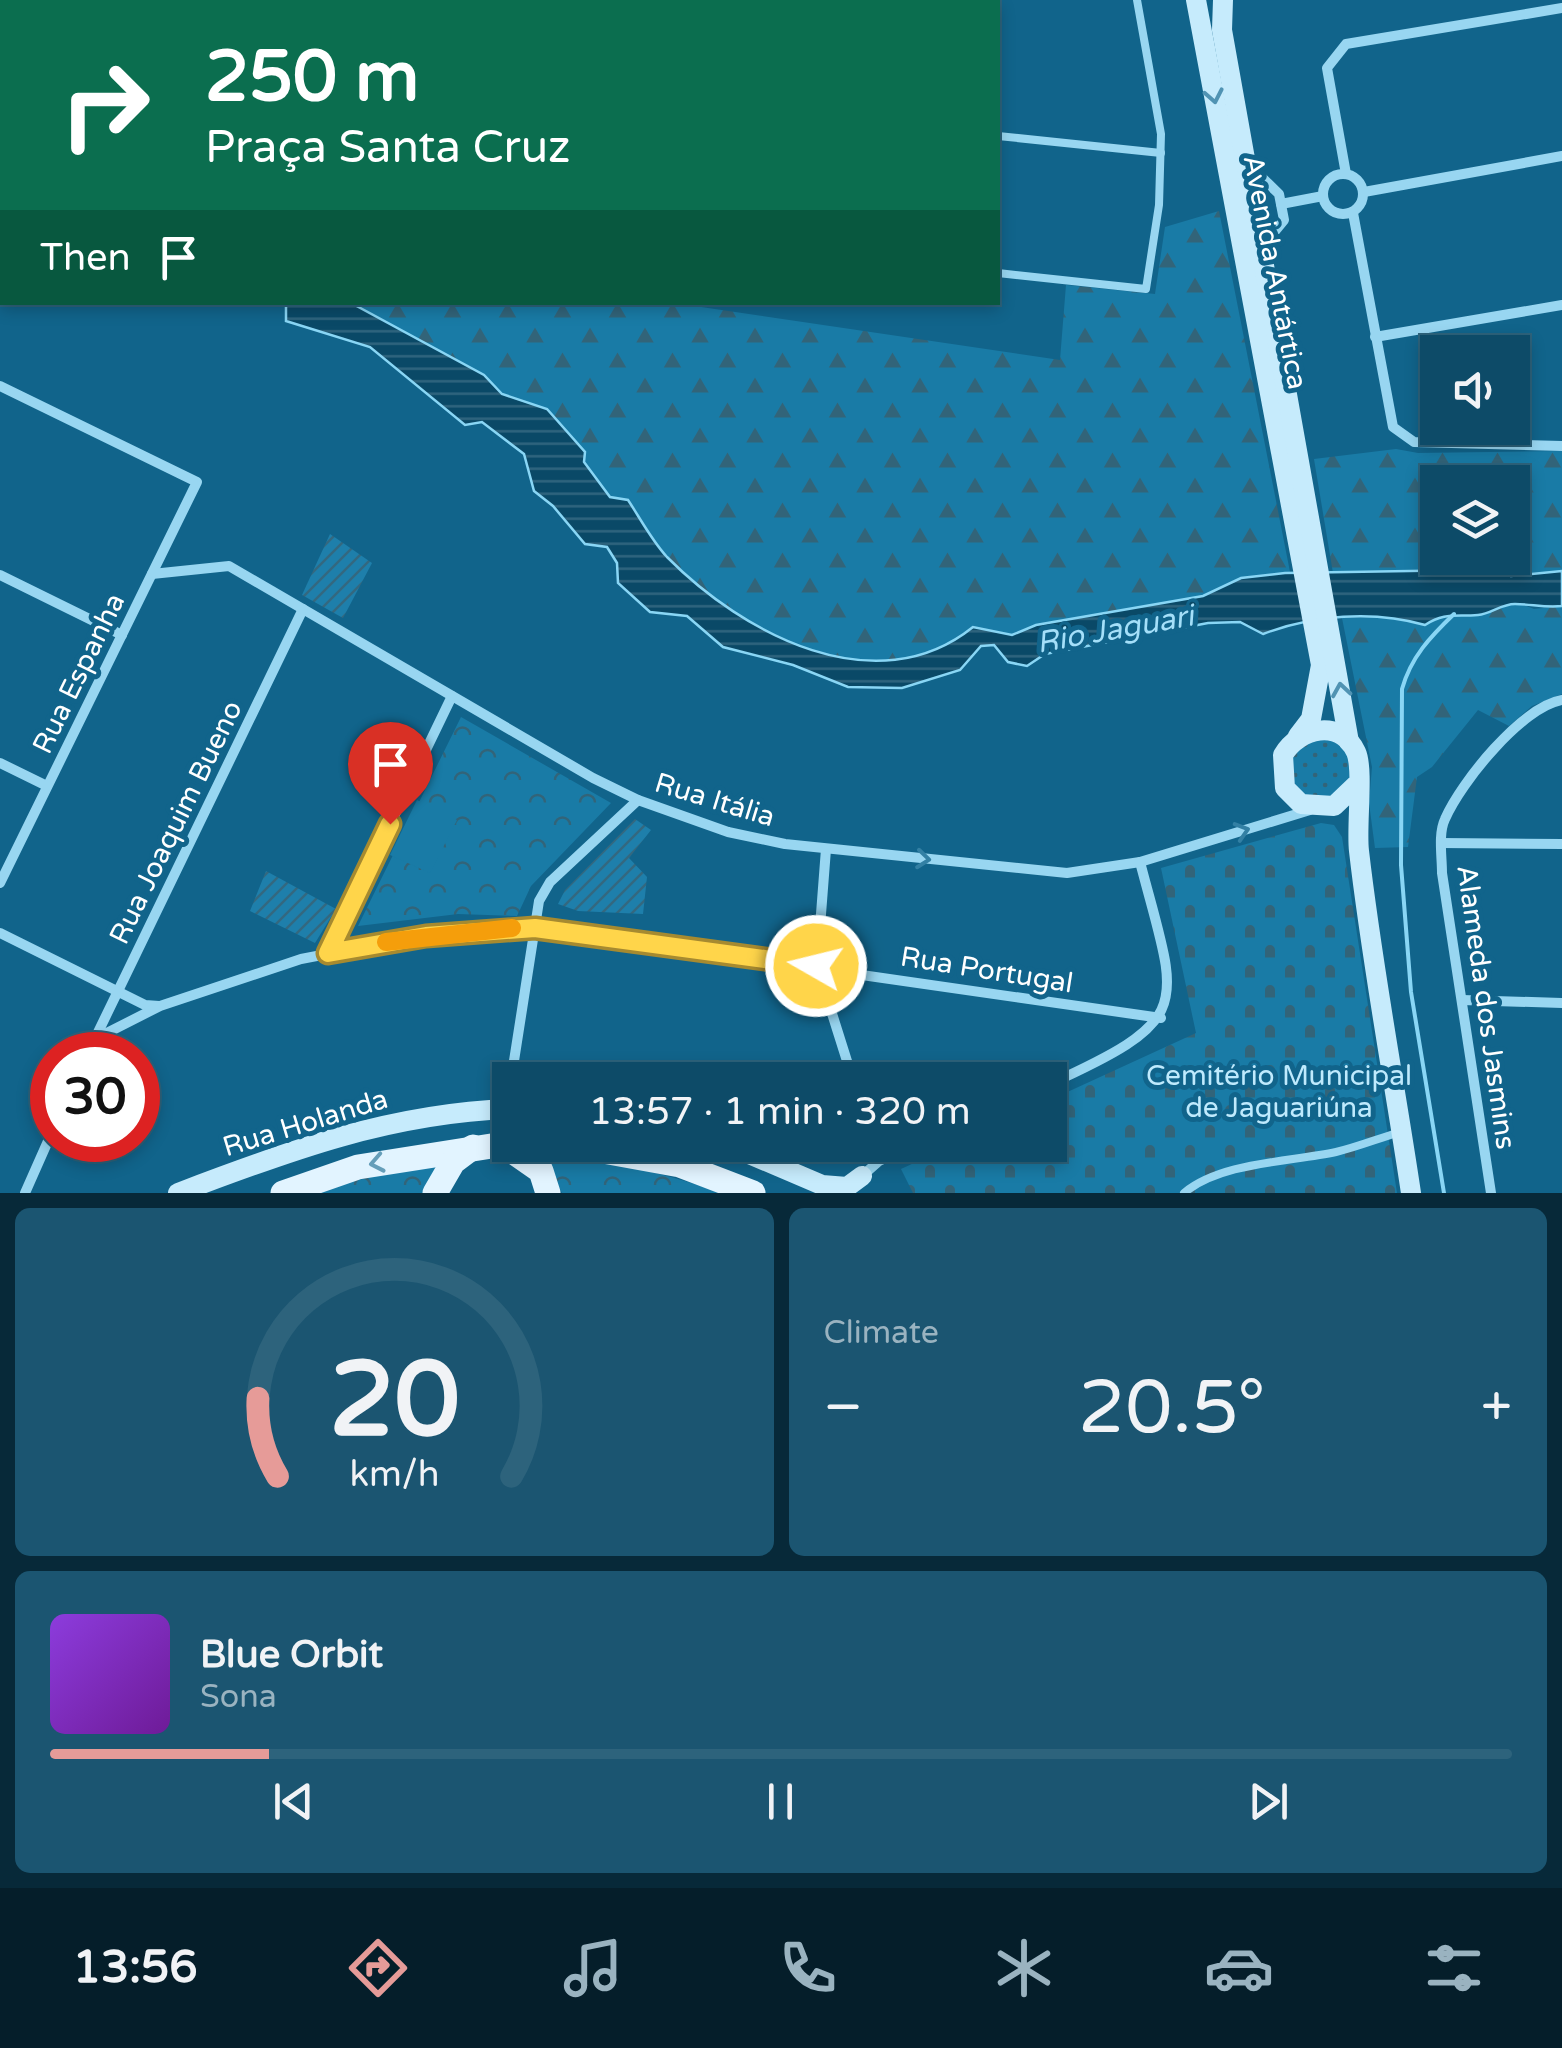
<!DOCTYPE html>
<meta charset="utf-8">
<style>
:root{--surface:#0d4b68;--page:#1b5571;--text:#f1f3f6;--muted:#9ab3c0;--line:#2d637c;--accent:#e69b98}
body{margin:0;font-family:"Varela Round",sans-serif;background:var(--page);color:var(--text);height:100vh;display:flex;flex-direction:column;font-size:38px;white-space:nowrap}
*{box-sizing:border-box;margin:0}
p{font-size:32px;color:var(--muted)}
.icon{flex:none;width:55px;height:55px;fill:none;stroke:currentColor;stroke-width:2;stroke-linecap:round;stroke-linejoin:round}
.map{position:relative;height:1193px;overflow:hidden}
.sheet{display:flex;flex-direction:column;gap:15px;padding:15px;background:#072939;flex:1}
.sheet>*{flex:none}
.banner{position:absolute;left:0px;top:0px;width:1000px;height:305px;box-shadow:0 5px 15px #0003,0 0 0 2px var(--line);background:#0b6e4f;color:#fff;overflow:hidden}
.tools{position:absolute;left:1420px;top:335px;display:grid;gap:20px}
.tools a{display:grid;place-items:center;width:110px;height:110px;border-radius:0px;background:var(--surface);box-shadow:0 5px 15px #0003,0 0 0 2px var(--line);font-size:50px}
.speed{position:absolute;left:30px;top:1032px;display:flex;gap:20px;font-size:50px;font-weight:700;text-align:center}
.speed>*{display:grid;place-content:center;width:130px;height:130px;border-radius:50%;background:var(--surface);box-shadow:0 5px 15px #0003,0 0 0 2px var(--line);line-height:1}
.speed .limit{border:15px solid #d22;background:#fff;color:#111}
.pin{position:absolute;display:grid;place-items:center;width:85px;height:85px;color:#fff;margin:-102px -42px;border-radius:50% 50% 50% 0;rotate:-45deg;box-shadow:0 0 10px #0007}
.pin .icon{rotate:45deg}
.me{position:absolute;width:110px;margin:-55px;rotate:278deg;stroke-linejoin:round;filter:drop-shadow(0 0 8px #0008)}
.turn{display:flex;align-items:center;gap:35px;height:210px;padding:0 40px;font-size:45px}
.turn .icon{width:130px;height:130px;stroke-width:2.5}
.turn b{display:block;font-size:70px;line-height:85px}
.then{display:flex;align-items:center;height:95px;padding:0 40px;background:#0003;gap:20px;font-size:38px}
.big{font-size:75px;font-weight:600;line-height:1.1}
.sheet .tile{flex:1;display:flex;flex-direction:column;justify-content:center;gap:15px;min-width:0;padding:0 35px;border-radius:15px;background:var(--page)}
.sheet .dial{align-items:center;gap:0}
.dial svg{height:260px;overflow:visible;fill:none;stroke:var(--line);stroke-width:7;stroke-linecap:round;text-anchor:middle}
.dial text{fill:var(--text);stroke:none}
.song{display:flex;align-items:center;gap:30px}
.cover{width:120px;height:120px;border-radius:15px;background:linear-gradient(135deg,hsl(270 70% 55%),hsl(280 70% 35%))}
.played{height:10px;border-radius:5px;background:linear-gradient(90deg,var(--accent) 15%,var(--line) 15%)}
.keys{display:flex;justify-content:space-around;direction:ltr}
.heat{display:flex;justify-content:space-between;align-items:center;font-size:55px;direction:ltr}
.sheet .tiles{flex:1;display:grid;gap:15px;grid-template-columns:1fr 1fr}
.tile:last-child{grid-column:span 2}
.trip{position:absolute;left:492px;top:1062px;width:575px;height:100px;border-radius:0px;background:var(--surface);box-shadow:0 5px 15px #0003,0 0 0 2px var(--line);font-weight:600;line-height:100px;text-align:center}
.menu{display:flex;height:160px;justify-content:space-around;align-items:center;background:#051e2a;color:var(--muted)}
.menu .icon{width:70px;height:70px}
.menu .on{color:var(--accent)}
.menu b{font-size:45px;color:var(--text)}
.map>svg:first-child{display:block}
.grass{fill:url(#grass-dots)}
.forest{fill:url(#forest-firs);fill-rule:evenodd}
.cemetery{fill:url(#cemetery-stones)}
.park{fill:url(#park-crowns)}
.pitch{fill:#197ba6}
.water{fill:url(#water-rules);stroke:#89d6f5;stroke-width:2.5}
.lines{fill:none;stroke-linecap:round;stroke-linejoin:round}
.stream{stroke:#89d6f5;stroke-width:4}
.river{stroke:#0a4967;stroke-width:25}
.building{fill:url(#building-hatch)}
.lane{stroke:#98d6f1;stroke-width:8}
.street{stroke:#98d6f1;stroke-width:10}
.secondary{stroke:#c6ebfc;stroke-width:20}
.primary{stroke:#e2f4ff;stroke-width:25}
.oneway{stroke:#5093b3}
.oneway2{stroke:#3380a4}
.oneway3{stroke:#659eb9}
.route-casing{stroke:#a68a30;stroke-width:25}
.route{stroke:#ffd54a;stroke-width:18}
.slow{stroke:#f59e0b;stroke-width:18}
.labels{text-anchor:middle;stroke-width:10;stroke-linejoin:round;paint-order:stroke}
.street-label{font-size:28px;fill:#fff;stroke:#11648b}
.park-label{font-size:28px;fill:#bfeafd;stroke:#11648b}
.water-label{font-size:30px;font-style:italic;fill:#a4dff9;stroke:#11648b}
</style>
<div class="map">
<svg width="1562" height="1193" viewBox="0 0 1562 1193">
<defs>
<pattern id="grass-dots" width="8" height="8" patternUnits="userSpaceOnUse" patternTransform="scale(2.5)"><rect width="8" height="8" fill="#197ba6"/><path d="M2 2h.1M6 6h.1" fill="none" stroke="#326479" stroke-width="1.8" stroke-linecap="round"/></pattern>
<pattern id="forest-firs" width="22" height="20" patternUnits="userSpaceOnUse" patternTransform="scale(2.5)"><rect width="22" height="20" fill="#197ba6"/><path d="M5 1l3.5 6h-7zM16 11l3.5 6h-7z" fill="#326479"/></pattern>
<pattern id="cemetery-stones" width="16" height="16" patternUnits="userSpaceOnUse" patternTransform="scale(2.5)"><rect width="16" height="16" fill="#197ba6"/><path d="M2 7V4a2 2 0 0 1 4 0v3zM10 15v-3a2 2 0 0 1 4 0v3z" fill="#326479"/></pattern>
<pattern id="park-crowns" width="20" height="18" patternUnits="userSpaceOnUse" patternTransform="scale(2.5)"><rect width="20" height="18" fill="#197ba6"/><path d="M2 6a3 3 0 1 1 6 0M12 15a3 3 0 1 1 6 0" fill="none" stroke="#326479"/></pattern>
<pattern id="water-rules" width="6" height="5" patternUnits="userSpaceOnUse" patternTransform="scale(2.5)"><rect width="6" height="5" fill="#0a4967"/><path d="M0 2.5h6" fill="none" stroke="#2f647e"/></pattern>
<pattern id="building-hatch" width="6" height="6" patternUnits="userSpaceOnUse" patternTransform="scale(2.5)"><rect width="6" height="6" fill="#1e7fab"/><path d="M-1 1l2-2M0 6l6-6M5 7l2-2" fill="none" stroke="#336880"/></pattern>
</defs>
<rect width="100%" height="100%" fill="#11648b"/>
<!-- grass -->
<circle class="grass" cx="1321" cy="769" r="30"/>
<!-- forest -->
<g class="forest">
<path d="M0,0H682L683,2H2V8Z"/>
<path d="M1219,211L1290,572L1241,578L1203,596L1036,625L1012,635L973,627C875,705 743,634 667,557C652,542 641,518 629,500L610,498L547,409L502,394L484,375L351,303H674L1060,360L1066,285L1155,294L1165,227Z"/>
<path d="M1396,449L1418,453L1562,451V571L1511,576L1472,570L1333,573L1314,459ZM1438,482H1512V558H1438Z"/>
<path d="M1519,603L1534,609L1562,606V694L1532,706L1509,726L1478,710L1432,767L1417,777L1408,847L1375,848L1369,803L1372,767L1342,618L1397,617L1425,624C1446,611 1457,619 1480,615C1493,613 1504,605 1519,603Z"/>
</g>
<!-- cemetery -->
<path class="cemetery" d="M1321,823L1334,825L1342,837L1397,1193H913L901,1169L953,1145H1050V1100L1196,1033L1161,868Z"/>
<!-- park -->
<g class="park">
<path d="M461,717L611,803L531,886L517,916L458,914L358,926Z"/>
<path d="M464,1151L433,1193H302Z"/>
<path d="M539,1154C603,1161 660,1170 720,1193H562Z"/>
</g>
<!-- pitch -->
<path class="pitch" d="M417,800L457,820L430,873L390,855Z"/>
<!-- water -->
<path class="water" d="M286,303H351L484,375L502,394L547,409L585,452L584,462L610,497L628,500C640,518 652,541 667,557C743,634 876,705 973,627L1012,635L1036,625L1203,596L1241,578L1285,573L1472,570L1511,576L1562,571V606C1545,608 1531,604 1515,604C1501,604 1491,614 1478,615C1456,617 1445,612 1425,625C1373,610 1313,615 1263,634L1240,622L1208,623L1045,654L1027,666L1008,662L994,645L981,646L960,670L902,688L848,687L793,665L723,647L687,616L650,612L618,583L617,563L607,547L585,544L553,506L534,491L524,454L482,422L465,425L370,347L286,321Z"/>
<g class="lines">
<!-- stream -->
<path class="stream" d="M1444,1193L1411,992L1401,865L1402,689C1411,657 1430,637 1454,614"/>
<!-- river -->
<path class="river" d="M0,23L2,24"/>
</g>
<!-- building -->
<g class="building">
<path d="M330,534L372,563L343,618L302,595Z"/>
<path d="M635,819L651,830L629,858L647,877L643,914L578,911L558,904L565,890Z"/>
<path d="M266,871L336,909L315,943L250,911Z"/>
</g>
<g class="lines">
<!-- lane -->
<g class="lane">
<path d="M998,136L1161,153"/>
<path d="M998,273L1146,289L1159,205L1161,134L1137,0"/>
<path d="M1184,1193C1221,1162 1290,1162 1336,1152C1357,1147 1377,1139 1397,1133"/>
</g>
<!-- street -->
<g class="street">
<path d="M1249,165L1279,194L1284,220L1262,247"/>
<path d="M1346,174L1327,68L1346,44L1562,8"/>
<circle cx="1343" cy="194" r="20"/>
<path d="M1364,192L1562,156"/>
<path d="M1281,204L1323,196"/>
<path d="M1353,213L1393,427L1414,442L1562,446"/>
<path d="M1375,337L1562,305"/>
<path d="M0,386L197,482L0,883"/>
<path d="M152,574L229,566L593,778L638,800L728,832L785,844L1067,873L1140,862L1310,810"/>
<path d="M0,575L122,635"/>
<path d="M0,763L47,786"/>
<path d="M1441,843L1562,844"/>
<path d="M826,849L817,966L853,1080"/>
<path d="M0,933L145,1005L159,1006"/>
<path d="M328,953L452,696"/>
<path d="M1462,1000L1562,1003"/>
<path d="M95,1039L160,1006L301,959L426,935L535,928L1161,1018"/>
<path d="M87,1055L303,609"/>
<path d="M511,1080L539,901L550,882L638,800"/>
<path d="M1050,1084C1197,1017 1178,1007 1140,862"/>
<path d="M501,1142L510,1085"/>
<path d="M862,1176L879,1161L914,1145"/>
<path d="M25,1193L52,1132"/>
<path d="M1491,1193L1442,873C1442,856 1438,834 1445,819C1461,782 1522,707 1562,700"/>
</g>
<!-- secondary -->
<g class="secondary">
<path d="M1196,0L1321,665L1311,719L1298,736"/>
<path d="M1223,0L1222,30L1349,742"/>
<path d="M1356,785L1334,806L1301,804L1285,788L1283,755C1299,728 1340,718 1356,752C1364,769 1356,827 1359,851C1372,965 1394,1079 1411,1193"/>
<path d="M728,1145L822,1185L847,1187L862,1176"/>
<path d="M178,1193C288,1151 391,1113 510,1109"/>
</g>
<!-- primary -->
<g class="primary">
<path d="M501,1143L541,1171L548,1193"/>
<path d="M570,1145L680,1165L753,1193"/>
<path d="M283,1193L358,1167L510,1143"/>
<path d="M435,1193L453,1162L473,1147"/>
</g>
</g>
<!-- one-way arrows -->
<defs><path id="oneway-chevron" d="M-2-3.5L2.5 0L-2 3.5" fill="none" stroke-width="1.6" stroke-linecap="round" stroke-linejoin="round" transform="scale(2.5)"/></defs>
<g class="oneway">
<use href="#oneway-chevron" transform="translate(1214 96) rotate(79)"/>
<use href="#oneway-chevron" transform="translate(1341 690) rotate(-99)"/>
</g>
<g class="oneway2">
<use href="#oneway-chevron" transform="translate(1242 831) rotate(-17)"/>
<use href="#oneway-chevron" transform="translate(923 859) rotate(6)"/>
</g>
<use class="oneway3" href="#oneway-chevron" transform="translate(377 1163) rotate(169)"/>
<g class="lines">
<!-- route casing -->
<g class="route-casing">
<path id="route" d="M390,824L328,953L426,936L535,928L816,966"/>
</g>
<!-- route -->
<use href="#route" class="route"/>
<!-- slow -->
<path class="slow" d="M386,942L512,928"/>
</g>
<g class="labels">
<!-- street labels -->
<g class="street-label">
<text transform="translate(1276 272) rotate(79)" y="10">Avenida Antártica</text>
<text transform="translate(78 673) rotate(-64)" y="10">Rua Espanha</text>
<text transform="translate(715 799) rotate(17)" y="10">Rua Itália</text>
<text transform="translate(175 822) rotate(-64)" y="10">Rua Joaquim Bueno</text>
<text transform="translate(987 969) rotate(9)" y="10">Rua Portugal</text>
<text transform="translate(1487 1007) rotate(82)" y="10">Alameda dos Jasmins</text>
<text transform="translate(305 1122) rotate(-17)" y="10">Rua Holanda</text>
</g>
<!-- park labels -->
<g class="park-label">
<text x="1279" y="1085">Cemitério Municipal<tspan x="1279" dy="32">de Jaguariúna</tspan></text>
</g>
<!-- water labels -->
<g class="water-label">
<text transform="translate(1115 629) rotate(-10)" y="10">Rio Jaguari</text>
</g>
</g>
</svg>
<div class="tools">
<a><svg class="icon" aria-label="sound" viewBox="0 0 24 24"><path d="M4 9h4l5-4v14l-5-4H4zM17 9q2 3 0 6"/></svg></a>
<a><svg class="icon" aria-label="layers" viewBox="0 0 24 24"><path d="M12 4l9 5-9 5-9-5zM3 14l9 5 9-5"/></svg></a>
</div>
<div class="speed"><div class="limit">30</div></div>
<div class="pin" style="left:390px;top:824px;background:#d93025"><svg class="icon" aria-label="arrive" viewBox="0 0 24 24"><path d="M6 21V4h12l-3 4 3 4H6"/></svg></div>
<svg class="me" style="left:816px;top:966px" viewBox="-20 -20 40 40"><circle r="17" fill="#ffd54a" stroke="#fff" stroke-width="3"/><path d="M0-11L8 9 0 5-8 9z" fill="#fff"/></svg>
<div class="trip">13:57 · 1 min · 320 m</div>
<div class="banner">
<div class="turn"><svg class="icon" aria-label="right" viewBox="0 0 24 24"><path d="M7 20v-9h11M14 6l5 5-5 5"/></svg><div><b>250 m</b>Praça Santa Cruz</div></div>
<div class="then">Then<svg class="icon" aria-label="arrive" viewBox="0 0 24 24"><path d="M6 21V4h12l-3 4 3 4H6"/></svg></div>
</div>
</div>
<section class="sheet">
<div class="tiles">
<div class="tile dial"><svg viewBox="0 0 100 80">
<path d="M14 69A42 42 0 1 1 86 69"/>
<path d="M14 69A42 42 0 0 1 8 45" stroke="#e69b98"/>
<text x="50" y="56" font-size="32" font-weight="700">20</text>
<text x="50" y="72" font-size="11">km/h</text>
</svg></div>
<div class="tile"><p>Climate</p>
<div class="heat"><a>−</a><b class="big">20.5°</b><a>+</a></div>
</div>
<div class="tile">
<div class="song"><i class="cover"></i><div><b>Blue Orbit</b><p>Sona</p></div></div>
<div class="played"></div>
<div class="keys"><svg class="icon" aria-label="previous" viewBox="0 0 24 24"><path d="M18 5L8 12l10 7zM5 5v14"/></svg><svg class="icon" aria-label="pause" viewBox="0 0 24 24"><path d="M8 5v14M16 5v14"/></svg><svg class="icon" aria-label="next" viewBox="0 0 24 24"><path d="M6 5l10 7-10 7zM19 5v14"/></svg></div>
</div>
</div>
</section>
<nav class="menu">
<b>13:56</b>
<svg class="icon on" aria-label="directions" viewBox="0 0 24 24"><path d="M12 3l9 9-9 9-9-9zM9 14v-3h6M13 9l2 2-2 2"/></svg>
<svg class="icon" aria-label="music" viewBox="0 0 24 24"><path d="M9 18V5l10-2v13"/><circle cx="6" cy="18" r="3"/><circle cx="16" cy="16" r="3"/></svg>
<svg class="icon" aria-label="phone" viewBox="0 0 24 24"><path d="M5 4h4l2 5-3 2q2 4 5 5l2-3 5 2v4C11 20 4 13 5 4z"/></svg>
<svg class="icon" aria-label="climate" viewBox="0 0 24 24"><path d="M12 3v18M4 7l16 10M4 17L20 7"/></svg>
<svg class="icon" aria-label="car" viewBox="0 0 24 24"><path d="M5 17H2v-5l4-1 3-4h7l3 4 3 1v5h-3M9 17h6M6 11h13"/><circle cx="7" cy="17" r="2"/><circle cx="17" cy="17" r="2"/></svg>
<svg class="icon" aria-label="filters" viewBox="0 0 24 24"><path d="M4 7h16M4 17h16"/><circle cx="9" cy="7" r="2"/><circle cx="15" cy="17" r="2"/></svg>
</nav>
